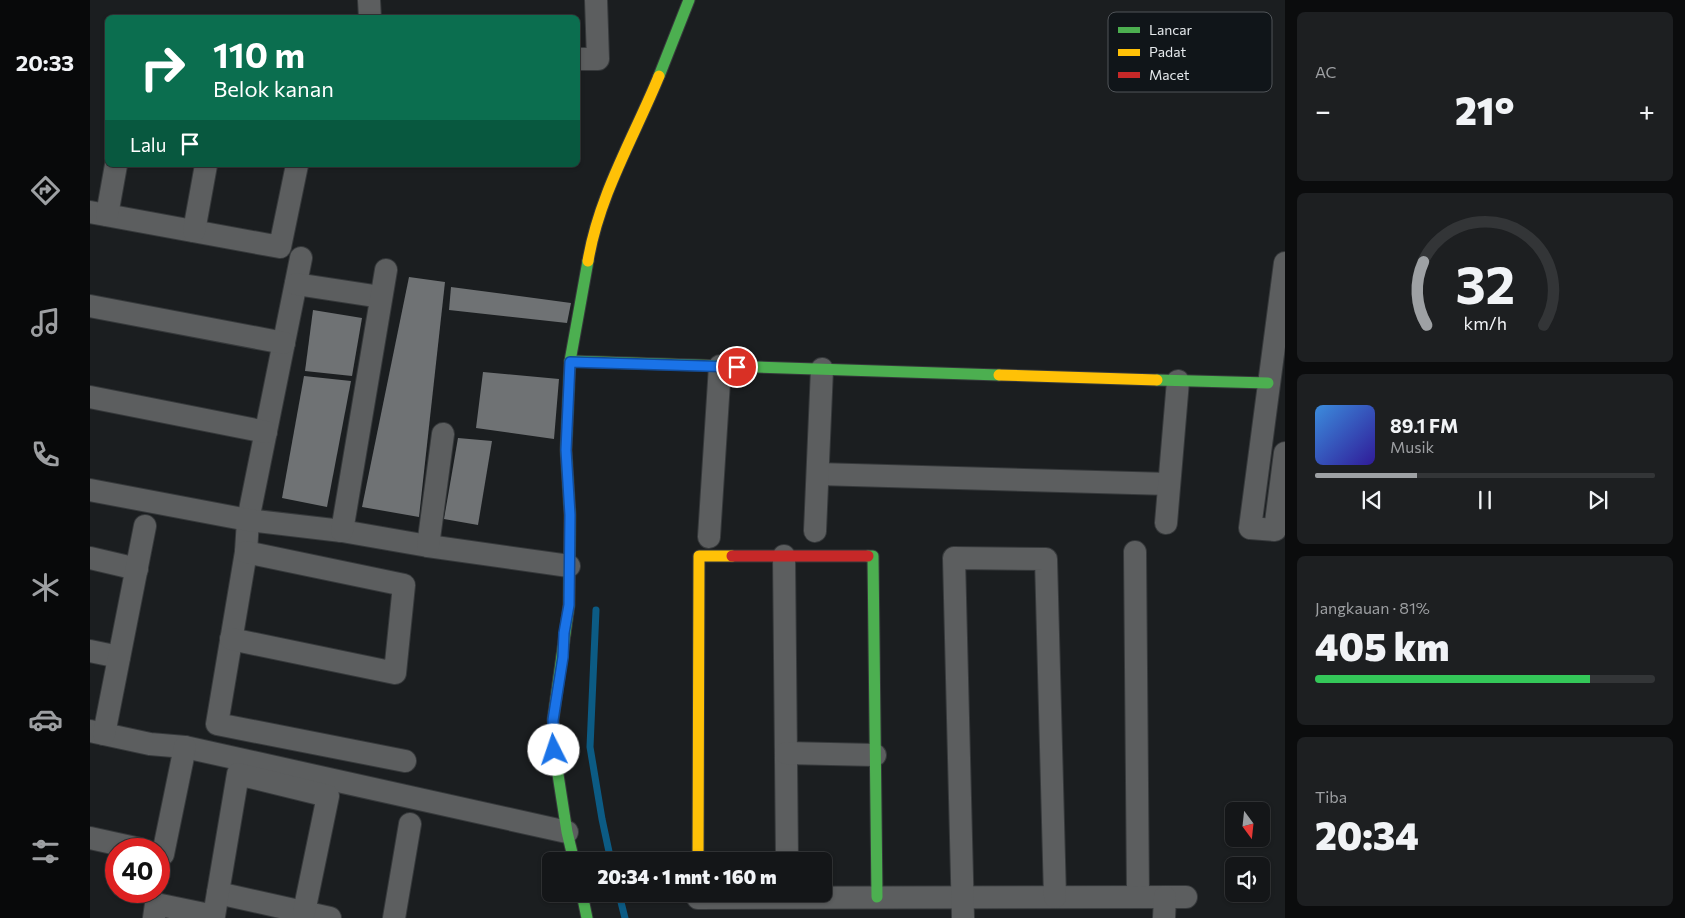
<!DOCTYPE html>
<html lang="id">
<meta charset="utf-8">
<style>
:root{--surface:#141618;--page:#1d1f21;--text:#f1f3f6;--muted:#9d9fa2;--line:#333537;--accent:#9ea1a4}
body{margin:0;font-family:Commissioner,sans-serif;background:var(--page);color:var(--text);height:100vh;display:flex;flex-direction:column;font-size:19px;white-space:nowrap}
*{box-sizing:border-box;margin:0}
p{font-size:16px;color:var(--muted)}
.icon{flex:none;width:28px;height:28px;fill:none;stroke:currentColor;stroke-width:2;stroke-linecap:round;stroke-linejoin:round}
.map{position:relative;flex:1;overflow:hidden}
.panel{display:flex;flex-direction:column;gap:12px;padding:12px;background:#0b0c0d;width:400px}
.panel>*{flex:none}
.guide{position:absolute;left:15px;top:15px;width:475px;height:152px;border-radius:8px;box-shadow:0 1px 4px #0004,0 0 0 1px var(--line);background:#0b6e4f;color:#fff;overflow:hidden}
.needle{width:32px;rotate:165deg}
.tools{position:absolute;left:1135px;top:802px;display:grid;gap:10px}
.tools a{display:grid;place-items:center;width:45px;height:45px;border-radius:8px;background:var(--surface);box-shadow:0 1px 4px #0004,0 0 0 1px var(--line);font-size:25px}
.speed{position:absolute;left:15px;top:838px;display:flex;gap:10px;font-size:25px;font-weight:700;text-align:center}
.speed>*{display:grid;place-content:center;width:65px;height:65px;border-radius:50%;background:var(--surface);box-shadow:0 1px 4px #0004,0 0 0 1px var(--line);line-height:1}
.speed .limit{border:8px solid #d22;background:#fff;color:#111}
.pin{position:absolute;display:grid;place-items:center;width:42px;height:42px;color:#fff;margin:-21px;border:2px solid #fff;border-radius:50%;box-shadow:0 1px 5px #0007}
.me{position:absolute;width:55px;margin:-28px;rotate:356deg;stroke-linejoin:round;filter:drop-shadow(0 0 4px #0008)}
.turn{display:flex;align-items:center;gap:18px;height:105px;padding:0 25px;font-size:22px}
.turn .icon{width:65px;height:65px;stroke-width:2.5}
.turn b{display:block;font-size:35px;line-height:42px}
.then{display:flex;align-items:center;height:48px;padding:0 25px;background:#0003;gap:10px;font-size:19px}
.big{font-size:38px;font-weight:800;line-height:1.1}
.panel .card{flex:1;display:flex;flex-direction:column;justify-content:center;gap:8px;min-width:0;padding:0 18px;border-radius:8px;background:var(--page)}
.panel .dial{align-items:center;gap:0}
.dial svg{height:130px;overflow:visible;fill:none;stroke:var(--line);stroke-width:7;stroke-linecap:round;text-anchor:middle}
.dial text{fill:var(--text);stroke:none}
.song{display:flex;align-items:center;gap:15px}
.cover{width:60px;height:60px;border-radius:8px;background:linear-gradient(135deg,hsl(210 70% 55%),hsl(250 70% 35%))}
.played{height:5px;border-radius:2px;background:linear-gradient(90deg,var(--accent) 30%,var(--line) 30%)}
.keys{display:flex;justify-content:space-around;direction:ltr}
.heat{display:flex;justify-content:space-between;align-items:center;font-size:28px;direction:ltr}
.charge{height:8px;border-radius:4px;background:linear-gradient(90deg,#34c759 81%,var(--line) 0)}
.trip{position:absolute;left:452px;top:852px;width:290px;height:50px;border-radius:8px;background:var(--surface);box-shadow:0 1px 4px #0004,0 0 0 1px var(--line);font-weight:800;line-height:50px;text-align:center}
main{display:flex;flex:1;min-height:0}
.dock{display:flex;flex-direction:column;width:90px;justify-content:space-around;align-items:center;background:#08090a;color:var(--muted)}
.dock .icon{width:35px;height:35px}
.dock .on{color:var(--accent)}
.dock b{font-size:22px;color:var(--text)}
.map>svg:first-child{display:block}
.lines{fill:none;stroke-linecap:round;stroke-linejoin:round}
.stream{stroke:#0c5b84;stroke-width:7}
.building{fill:#6f7274}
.street-casing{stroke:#36393b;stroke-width:24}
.fast-casing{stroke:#36393b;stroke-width:13}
.slow-casing{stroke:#36393b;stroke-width:13}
.jam-casing{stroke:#36393b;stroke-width:13}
.street{stroke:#5c5e5f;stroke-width:22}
.fast{stroke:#4caf50;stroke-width:11}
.slow{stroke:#ffc107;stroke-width:11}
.jam{stroke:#c62828;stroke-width:11}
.route-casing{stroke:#114b97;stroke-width:12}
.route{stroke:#1a73e8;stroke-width:9}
.key{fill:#101519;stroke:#505458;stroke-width:1}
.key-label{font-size:14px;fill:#e4e8eb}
</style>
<main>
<nav class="dock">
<b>20:33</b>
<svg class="icon on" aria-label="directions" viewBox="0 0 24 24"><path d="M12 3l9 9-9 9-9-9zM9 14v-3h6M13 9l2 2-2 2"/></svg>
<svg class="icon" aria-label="music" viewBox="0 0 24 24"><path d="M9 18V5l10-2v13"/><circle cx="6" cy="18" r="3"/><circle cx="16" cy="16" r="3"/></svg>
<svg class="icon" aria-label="phone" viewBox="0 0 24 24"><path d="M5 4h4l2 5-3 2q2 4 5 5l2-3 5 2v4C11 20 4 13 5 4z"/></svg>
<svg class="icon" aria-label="climate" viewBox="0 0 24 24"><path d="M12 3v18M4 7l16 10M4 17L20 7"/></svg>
<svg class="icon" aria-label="car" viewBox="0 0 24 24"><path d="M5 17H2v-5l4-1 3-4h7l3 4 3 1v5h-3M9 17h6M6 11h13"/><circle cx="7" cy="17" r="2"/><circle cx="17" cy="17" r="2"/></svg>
<svg class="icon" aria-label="filters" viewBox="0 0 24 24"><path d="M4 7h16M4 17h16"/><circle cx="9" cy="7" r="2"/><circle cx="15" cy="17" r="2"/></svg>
</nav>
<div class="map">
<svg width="1195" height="918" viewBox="0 0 1195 918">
<rect width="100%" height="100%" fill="#1b1e20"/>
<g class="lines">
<!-- stream -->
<g class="stream">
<path d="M506,610L500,747L512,819L521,861"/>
<path d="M529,894L535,918"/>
</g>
</g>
<!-- building -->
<g class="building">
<path d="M319,277L355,282L329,517L272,507Z"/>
<path d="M361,287L481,303L477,323L359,310Z"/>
<path d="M223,310L272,318L262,376L215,371Z"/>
<path d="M393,372L469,379L464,439L386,428Z"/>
<path d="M214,376L261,381L237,507L192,498Z"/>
<path d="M368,438L402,441L388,525L354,519Z"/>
</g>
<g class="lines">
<!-- street casing -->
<g class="street-casing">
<g id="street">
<path d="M279,0L280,18"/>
<path d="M488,59H508L506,0"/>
<path d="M0,212L190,247L207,165"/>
<path d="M17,215L26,165"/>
<path d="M104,231L116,165"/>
<path d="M211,258L158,520L156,552L127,724L315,761"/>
<path d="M1195,263L1160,528L1185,530L1195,453"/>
<path d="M206,284L291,297"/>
<path d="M0,306L194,343"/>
<path d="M0,397L176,432"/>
<path d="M728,474L1079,484"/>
<path d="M0,490L158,520L252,531L338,546L479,566"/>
<path d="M1076,523L1088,381"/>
<path d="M252,531L296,270"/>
<path d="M725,531L732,369"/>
<path d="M619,537L630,366"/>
<path d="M338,546L353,434"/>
<path d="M1045,552L1048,897"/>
<path d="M694,556L697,861"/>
<path d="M0,558L47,569"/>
<path d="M141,639L305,673L314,585L156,552"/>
<path d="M0,651L29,657"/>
<path d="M0,731L60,744L95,747L477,832"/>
<path d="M14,734L55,526"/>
<path d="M696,753L785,755"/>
<path d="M0,838L50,849"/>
<path d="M69,853L73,854L95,747"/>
<path d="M128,893L240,918"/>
<path d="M608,894V898L1096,897"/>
<path d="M64,918L66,904L124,916L148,774L238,796L214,912"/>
<path d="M304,918L320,824"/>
<path d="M873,918L864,558L956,559L965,897"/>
<path d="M1074,918L1075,897"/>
</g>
</g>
<!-- fast casing -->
<g class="fast-casing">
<g id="fast">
<path d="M569,76L599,0"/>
<path d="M480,361L909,375"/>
<path d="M1067,380L1178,383"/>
<path d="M778,556H783L787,897"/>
<path d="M484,861L477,832L466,762L463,720L479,605L480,515L476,450L480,361L498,261"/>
<path d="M492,894L497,918"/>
</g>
</g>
<!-- slow casing -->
<g class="slow-casing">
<g id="slow">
<path d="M498,261C509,195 544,137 569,76"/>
<path d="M909,375L1067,380"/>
<path d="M608,861L609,556H642"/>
</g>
</g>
<!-- jam casing -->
<g class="jam-casing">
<path id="jam" d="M642,556H778"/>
</g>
<!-- street -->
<use href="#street" class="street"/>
<!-- fast -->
<use href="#fast" class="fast"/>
<!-- slow -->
<use href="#slow" class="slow"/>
<!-- jam -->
<use href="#jam" class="jam"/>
</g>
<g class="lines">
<!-- route casing -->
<g class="route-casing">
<path id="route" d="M464,750L463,720L473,657L474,633L479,605L480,515L476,450L480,362L647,367"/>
</g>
<!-- route -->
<use href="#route" class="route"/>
</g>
<!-- legend -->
<rect x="1018" y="12" width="164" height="80" rx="8" class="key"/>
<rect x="1028" y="27" width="22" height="6" fill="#4caf50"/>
<rect x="1028" y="49" width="22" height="7" fill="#ffc107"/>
<rect x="1028" y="72" width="22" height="6" fill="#c62828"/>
<g class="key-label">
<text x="1059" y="35">Lancar</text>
<text x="1059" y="57">Padat</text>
<text x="1059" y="80">Macet</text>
</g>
</svg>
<div class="tools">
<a><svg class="needle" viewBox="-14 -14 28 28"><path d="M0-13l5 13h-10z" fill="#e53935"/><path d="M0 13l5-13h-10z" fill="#9d9fa2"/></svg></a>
<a><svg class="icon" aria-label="sound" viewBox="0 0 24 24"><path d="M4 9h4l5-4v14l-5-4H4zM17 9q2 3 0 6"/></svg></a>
</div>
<div class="speed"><div class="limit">40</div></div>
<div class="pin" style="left:647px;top:367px;background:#d93025"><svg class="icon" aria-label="arrive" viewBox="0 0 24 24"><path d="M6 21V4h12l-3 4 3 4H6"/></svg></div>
<svg class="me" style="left:464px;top:750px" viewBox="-20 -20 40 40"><circle r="19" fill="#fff"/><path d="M0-13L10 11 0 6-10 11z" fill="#1a73e8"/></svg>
<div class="trip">20:34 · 1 mnt · 160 m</div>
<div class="guide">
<div class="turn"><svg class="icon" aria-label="right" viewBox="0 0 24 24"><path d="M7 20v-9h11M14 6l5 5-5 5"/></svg><div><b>110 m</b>Belok kanan</div></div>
<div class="then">Lalu<svg class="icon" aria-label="arrive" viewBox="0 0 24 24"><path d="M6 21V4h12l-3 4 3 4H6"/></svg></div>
</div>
</div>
<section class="panel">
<div class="card"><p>AC</p>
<div class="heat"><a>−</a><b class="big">21°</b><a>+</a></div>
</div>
<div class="card dial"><svg viewBox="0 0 100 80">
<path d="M14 69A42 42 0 1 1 86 69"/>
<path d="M14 69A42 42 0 0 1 12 30" stroke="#9ea1a4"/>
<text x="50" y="56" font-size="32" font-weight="700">32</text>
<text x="50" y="72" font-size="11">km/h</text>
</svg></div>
<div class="card">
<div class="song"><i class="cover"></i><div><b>89.1 FM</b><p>Musik</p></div></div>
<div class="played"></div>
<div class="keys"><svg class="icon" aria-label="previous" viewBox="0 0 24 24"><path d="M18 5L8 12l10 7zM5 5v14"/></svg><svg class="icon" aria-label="pause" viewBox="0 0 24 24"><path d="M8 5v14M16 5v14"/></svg><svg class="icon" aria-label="next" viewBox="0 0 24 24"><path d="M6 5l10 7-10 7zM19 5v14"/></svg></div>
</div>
<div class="card"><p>Jangkauan · 81%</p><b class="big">405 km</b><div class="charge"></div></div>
<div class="card"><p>Tiba</p><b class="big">20:34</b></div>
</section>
</main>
